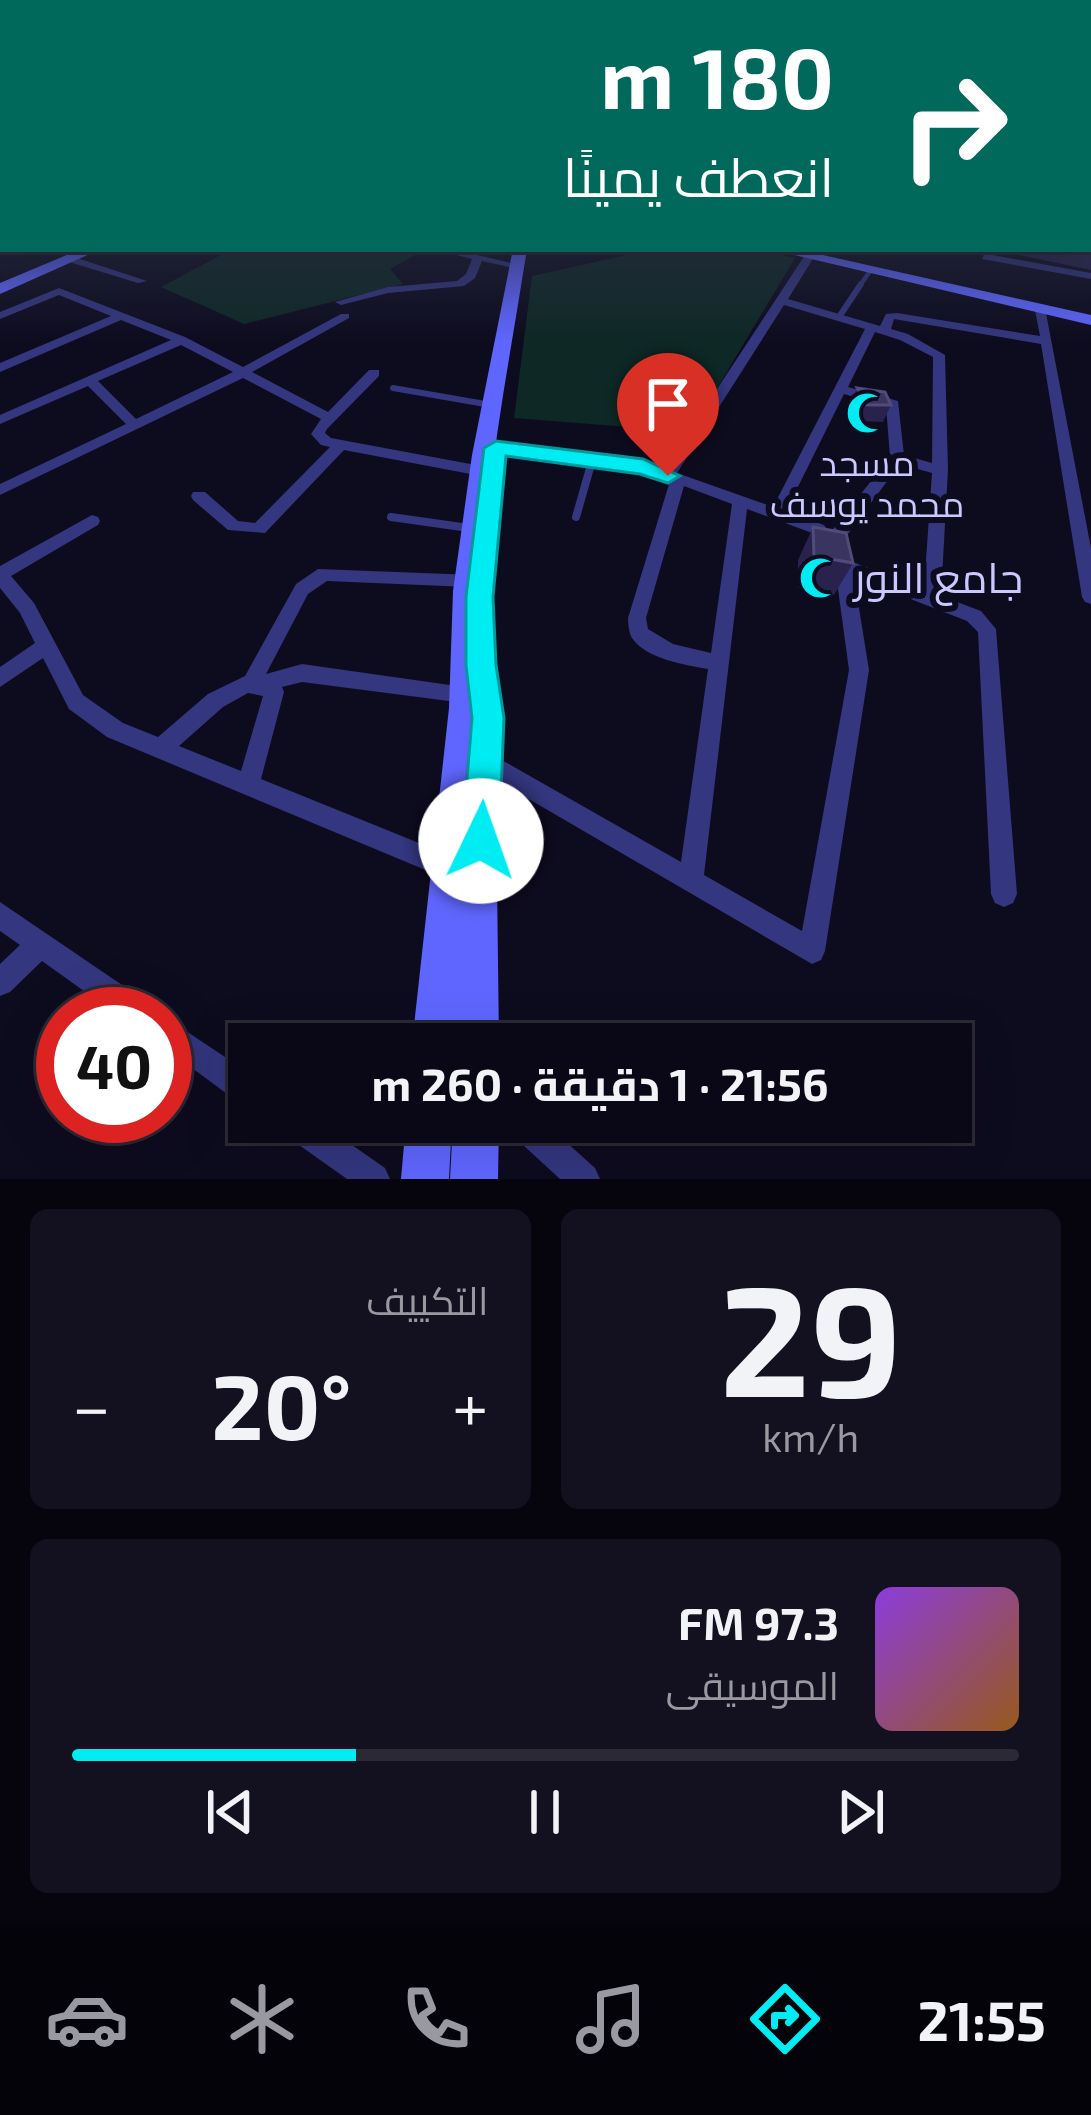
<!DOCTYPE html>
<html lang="ar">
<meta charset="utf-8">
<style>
:root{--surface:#0a0816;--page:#13111f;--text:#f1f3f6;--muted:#999aa1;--line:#2a2935;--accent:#00ecf3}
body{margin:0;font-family:"Exo 2",Cairo,sans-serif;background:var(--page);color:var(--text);direction:rtl;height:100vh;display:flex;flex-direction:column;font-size:45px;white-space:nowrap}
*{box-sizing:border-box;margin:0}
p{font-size:39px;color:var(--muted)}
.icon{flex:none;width:66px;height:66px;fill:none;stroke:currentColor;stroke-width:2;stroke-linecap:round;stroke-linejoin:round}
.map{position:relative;height:1179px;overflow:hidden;direction:ltr}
.sheet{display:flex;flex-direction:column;gap:30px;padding:30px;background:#06040c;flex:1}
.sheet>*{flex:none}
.hud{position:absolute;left:0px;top:0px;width:1092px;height:252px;box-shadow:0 12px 48px #0002,0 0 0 3px var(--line);direction:rtl;background:#00695c;color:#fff;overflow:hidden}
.speed{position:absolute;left:36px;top:987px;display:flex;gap:24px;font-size:60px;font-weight:700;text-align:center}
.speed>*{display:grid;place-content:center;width:156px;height:156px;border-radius:50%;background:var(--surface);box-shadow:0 12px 48px #0002,0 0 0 3px var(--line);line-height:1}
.speed .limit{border:18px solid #d22;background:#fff;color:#111}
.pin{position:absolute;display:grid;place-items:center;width:102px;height:102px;color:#fff;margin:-123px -51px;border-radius:50% 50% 50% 0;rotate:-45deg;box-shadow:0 0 12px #0007}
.pin .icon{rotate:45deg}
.me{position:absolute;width:132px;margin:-66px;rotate:3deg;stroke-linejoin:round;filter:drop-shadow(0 0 9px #0008)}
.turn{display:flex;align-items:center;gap:42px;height:252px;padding:0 60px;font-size:54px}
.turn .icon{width:156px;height:156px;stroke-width:2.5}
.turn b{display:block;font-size:84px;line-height:102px}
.big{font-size:90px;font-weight:700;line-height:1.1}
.sheet .card{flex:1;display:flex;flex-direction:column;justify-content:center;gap:18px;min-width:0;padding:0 42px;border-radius:18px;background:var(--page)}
.sheet .dial{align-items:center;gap:0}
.dial b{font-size:156px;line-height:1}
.song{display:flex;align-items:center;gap:36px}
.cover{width:144px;height:144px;border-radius:18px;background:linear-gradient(135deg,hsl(270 70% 55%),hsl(30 70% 35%))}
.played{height:12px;border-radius:6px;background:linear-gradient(90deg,var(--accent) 30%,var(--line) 30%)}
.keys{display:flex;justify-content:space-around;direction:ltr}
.heat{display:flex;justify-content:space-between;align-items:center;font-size:66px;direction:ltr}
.sheet .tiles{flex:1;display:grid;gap:30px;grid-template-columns:1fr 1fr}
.card:last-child{grid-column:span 2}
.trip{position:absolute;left:228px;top:1023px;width:744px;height:120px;border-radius:0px;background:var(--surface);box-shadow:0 12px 48px #0002,0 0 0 3px var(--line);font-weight:700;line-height:120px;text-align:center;direction:rtl}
.tabs{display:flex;height:192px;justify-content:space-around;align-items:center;background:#040309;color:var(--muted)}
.tabs .icon{width:84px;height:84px}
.tabs .current{color:var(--accent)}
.tabs b{font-size:54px;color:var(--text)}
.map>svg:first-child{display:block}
.green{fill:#0e2825}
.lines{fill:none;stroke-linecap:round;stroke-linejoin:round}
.lane-far2{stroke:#34367f;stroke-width:4.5}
.lane-far1{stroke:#34367f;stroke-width:6}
.lane{stroke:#34367f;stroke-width:8}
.street{fill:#34367f;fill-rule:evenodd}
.secondary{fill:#5f66ff;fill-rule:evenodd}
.wall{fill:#28224c}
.building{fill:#3a3460;stroke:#504b79;stroke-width:3}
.route{fill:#00ecf3;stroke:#00999e;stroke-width:3}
.labels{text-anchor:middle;stroke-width:12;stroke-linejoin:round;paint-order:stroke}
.far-poi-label{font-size:36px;fill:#cac8ff;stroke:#0d0b1e}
.poi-label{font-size:42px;fill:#cac8ff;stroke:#0d0b1e;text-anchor:start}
</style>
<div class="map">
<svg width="1091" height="1179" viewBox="0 0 1091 1179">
<rect width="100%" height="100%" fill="#0d0b1e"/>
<!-- green -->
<g class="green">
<path d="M232,249H426L390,269L403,284L244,324L161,287Z"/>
<path d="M654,249H756L795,258L691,432L514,418L532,276Z"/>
</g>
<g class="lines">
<!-- lane-far2 -->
<path class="lane-far2" d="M859,287L870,271"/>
<!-- lane-far1 -->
<g class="lane-far1">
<path d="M839,317L861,284"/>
<path d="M393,388L491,405"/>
</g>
<!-- lane -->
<g class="lane">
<path d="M391,517L469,528"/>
<path d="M576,517L592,461"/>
</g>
<!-- street -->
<g class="street">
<path d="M201,249H218L219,251L214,254Z"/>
<path d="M433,249H452L519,265L514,268L482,261L475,278L464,286L388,293L341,305L335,302L388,287L457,281L466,274L472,259Z"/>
<path d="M986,249H996L992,255L1091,273V279L982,259Z"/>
<path d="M805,255L814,257L788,299L880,326L886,314L897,313L1040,336L1035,310L1045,308L1091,548V604L1085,602L1082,597L1041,344L894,319L891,329L908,334L945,355L948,470L941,596L981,611L996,629L1017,894L1013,903L1004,907L995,903L991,894L978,632L967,621L854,577L869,670L825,951L821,960L812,964L477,769L474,762L477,755L485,751L493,755L681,862L708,669C686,665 646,659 632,638C629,633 628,624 628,618L670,481L641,471L496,453L489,448L496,443L643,461L665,468ZM784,305L865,329L773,507L677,473ZM875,332L900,340L933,357L932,463L904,455L898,401L848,387ZM844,394L886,406L890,457L830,533L824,525L786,511ZM900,464L932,473L924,589L850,561L839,546ZM684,486L732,504L711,653L673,644L648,629L646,618ZM747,509L812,533L835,567L849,670L802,931L704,875Z"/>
<path d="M66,257H74L147,281L138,283L66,261Z"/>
<path d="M59,288L185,337L243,367L341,314H349V318L252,372L328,412L369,370H379V376L327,429L325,433L331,438L481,466L489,471L481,476L344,450L265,533L228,530L193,500L191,496L193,492H205L238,521L255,523L330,447L321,445L311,434L321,419L243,378L0,495V484L126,424L88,386L0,424V415L171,340L121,320L0,372V363L111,316L59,295L0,319V312ZM181,345L233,372L136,419L98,381Z"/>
<path d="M92,515L98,517L100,521L98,525L11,576L34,603L83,695L123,723L158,737L208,694L245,676L296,584L318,569L474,575L477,580L468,587L327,581L308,594L266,674L302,664L471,688L474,694L471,700L464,703L302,682L282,687L284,692L261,779L456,858L459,867L456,876L447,879L107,737L69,709L43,658L0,687V667L35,643L20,613L0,588V566ZM248,693L263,696L241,771L179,746L223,707Z"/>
<path d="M0,902L150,1004L154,1014H116L42,961L10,992L0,996V964L20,945L0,931Z"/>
<path d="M165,1017L249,1073V1106L238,1102L165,1048Z"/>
<path d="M278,1122H319L385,1168L390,1179H347L282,1133Z"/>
<path d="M506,1122H544L595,1168L600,1179H560L510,1133Z"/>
</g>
<!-- secondary -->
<g class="secondary">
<path d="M81,249H101L0,294V283Z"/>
<path d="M513,249H527C507,377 480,505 481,635L490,638L495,647L504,718L497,881L499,1044H412L449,708L453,591L472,455Z"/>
<path d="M769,249H796L1091,315V325Z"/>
<path d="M406,1122H452L449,1179H401Z"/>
<path d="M453,1122H499L498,1179H450Z"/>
</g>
</g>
<!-- wall -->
<g class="wall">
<path d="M1089,177H1091V270L1019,255L1014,249H1089Z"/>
<path d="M857,388L891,405L883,422L858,421L850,405Z"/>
<path d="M813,527L853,563L834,595L798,588V560Z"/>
</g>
<!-- building -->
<g class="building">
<rect x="1089" y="177" width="2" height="59"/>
<path d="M857,388L885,392L891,405H866Z"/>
<path d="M813,527L846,533L853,563L814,556Z"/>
</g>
<!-- sky -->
<linearGradient id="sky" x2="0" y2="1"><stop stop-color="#070610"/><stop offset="0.52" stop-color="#2f344c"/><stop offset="1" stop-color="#2f344c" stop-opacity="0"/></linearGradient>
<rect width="1091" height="342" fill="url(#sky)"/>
<!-- route -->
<path class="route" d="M496,441L643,459L680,476L668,483L640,474L506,456L493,597L496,665L504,718L499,841L493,854L481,859L468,854L462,841L472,718L466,665V597L484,448Z"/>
<!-- icons -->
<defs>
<g id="mosque-bare" transform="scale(3.24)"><path d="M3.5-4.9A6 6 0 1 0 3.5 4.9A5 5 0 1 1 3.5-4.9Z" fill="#00ecf3" stroke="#0d0b1e" stroke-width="2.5" paint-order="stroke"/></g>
</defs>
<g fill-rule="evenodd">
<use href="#mosque-bare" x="867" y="413"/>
<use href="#mosque-bare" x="820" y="578"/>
</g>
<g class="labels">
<!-- far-poi labels -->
<g class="far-poi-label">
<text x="867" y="476">مسجد<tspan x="867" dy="41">محمد يوسف</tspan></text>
</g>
<!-- poi labels -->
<g class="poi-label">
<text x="854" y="593">جامع النور</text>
</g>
</g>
</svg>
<div class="speed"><div class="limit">40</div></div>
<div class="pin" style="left:668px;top:476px;background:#d93025"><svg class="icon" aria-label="arrive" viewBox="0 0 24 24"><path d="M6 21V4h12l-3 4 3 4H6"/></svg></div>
<svg class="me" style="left:481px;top:841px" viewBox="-20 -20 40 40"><circle r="19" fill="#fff"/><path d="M0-13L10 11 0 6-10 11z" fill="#00ecf3"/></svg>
<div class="trip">21:56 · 1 دقيقة · 260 m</div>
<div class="hud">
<div class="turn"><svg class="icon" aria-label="right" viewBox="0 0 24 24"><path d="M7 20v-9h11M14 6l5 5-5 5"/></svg><div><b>180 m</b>انعطف يمينًا</div></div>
</div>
</div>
<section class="sheet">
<div class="tiles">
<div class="card dial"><b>29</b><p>km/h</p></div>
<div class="card"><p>التكييف</p>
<div class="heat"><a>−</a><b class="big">20°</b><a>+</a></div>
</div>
<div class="card">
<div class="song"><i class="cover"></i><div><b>97.3 FM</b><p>الموسيقى</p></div></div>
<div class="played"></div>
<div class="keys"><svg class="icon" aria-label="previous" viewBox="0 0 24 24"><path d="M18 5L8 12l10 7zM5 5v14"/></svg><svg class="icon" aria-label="pause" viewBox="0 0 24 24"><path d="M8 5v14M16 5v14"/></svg><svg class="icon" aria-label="next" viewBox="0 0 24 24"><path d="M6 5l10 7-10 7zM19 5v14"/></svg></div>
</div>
</div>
</section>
<nav class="tabs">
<b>21:55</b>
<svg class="icon current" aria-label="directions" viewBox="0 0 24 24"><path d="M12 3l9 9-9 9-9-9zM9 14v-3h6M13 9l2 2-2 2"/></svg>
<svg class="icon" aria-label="music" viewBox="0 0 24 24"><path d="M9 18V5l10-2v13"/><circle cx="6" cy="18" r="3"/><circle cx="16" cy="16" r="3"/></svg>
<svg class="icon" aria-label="phone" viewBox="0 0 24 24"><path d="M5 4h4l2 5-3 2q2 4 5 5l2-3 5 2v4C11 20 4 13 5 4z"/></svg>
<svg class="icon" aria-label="climate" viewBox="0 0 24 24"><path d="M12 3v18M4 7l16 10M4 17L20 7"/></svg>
<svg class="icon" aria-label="car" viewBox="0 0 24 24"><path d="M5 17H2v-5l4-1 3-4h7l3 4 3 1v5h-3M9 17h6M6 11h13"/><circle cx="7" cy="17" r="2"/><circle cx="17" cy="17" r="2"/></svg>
</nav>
